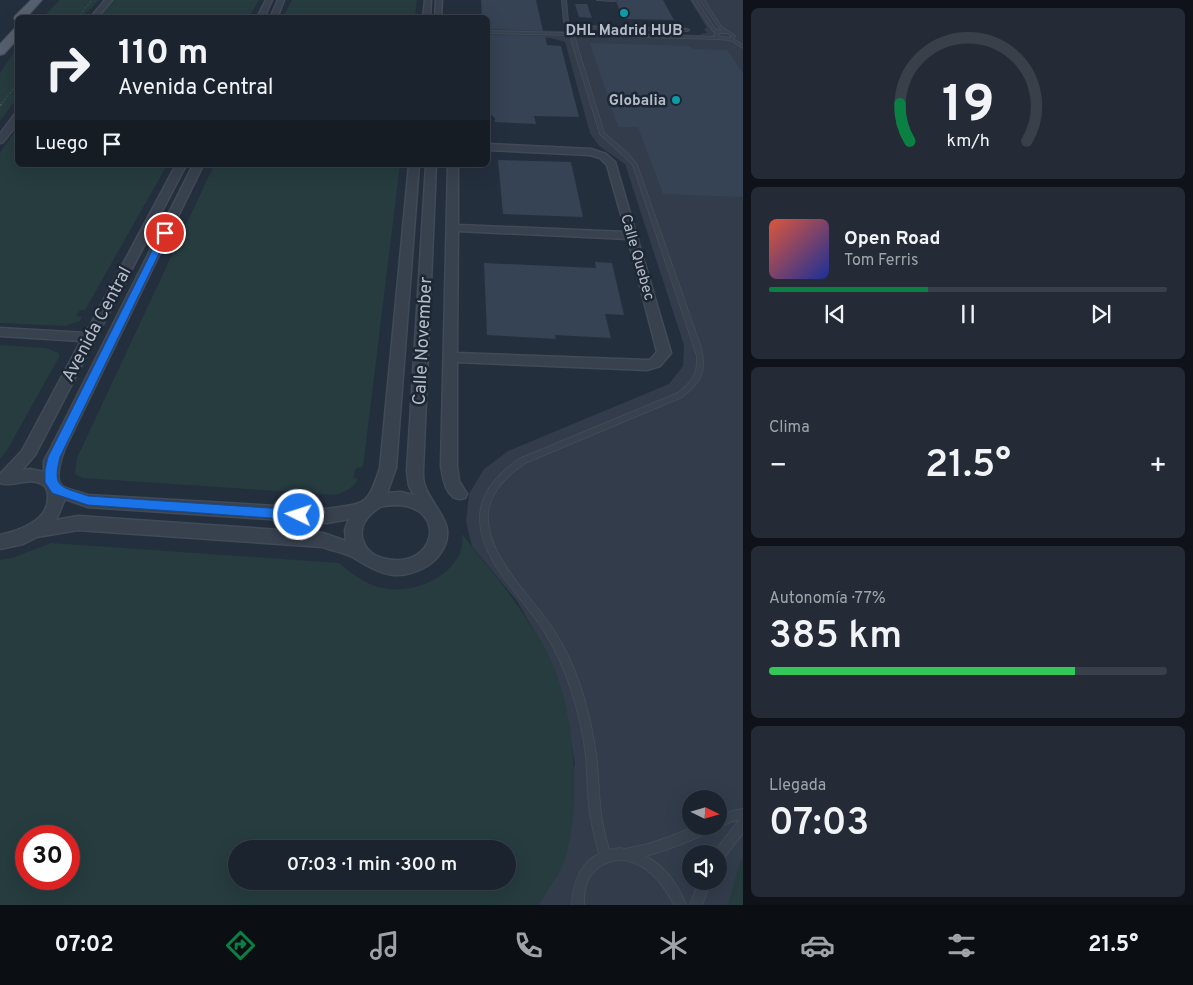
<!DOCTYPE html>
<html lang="es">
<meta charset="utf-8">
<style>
:root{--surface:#1b232e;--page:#242b36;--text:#f1f3f6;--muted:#a0a4aa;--line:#39404a;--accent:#0b8043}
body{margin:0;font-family:Overpass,sans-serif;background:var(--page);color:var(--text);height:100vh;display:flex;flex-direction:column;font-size:19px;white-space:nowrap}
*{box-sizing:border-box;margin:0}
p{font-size:16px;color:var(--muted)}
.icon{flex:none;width:28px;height:28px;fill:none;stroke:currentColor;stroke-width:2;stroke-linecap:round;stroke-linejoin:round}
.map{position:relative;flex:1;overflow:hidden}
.details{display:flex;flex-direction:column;gap:8px;padding:8px;background:#0f1319;width:450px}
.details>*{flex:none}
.guide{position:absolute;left:15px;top:15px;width:475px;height:152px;border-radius:8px;box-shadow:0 5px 20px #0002,0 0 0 1px var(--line);background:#1b232e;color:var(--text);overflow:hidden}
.needle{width:32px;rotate:95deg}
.tools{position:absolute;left:682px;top:790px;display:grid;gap:10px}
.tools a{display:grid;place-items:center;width:45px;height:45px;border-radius:50%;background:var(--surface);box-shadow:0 5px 20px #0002,0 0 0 1px var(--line);font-size:25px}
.speed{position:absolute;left:15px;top:825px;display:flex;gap:10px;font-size:25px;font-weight:700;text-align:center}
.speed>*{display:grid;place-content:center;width:65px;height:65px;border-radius:50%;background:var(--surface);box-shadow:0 5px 20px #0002,0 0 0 1px var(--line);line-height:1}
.speed .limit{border:8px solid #d22;background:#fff;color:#111}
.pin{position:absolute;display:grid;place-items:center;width:42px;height:42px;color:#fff;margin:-21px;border:2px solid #fff;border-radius:50%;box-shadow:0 1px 5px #0007}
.me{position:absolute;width:55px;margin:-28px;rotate:274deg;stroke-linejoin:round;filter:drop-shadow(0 0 4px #0008)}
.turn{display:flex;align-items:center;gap:18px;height:105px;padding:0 20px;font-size:22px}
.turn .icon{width:65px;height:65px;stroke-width:2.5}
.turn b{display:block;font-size:35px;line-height:42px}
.then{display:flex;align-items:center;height:48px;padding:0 20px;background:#0003;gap:10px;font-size:19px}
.big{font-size:38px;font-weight:600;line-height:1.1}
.details .card{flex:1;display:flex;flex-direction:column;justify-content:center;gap:8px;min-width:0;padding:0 18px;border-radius:8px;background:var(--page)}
.details .dial{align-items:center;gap:0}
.dial svg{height:130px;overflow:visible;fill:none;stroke:var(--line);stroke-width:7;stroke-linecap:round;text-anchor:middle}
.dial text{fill:var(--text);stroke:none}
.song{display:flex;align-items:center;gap:15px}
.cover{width:60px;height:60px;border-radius:8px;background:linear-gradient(135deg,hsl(10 70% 55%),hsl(230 70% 35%))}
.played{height:5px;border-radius:2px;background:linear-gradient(90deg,var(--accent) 40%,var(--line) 40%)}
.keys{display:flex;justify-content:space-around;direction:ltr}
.heat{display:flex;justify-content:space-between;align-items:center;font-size:28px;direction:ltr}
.charge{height:8px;border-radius:4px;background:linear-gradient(90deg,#34c759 77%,var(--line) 0)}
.trip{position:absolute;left:228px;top:840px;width:288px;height:50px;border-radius:25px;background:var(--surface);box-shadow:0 5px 20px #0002,0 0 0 1px var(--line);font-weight:600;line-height:50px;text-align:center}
.tab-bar{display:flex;height:80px;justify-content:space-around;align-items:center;background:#0b0e12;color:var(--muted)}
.tab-bar .icon{width:35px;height:35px}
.tab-bar .active{color:var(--accent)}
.tab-bar b{font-size:22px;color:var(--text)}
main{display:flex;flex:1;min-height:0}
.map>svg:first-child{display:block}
.airport{fill:#323c4b;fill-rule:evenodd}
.green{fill:#263c3f;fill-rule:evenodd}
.building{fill:#364354}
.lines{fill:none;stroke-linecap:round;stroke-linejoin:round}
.lane-casing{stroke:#414a57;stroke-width:2}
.street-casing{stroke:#414a57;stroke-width:3}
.primary-casing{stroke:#414a57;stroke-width:2}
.path-far1{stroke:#3f5557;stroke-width:1;stroke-dasharray:2 2;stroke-linecap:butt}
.path{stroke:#3f5557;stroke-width:2;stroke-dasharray:2.5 2.5;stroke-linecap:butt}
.lane{fill:#38414e;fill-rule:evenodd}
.street{fill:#38414e;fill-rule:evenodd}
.primary{fill:#56606e;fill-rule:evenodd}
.route{fill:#1a73e8;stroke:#114b97}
.culture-dot{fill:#0f9aa8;stroke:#1d2633;stroke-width:2}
.labels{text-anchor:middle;stroke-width:5;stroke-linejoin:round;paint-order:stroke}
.far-poi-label{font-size:15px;font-weight:bold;fill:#b4bcc9;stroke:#1d2633}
.far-street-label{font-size:15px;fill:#b4bcc9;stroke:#1d2633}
.street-label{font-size:18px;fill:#b4bcc9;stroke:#1d2633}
</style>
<main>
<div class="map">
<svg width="743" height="905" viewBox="0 0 743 905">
<rect width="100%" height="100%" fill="#242f3e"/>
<!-- airport -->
<path class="airport" d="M690,0H743V905H536L541,901L575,764L567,718L557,677L545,649L517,601L472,546L466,522L469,494L484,469L508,451L669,384L683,366L684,345L625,164L599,146L590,133L565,42L550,38L488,36V29L701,35L700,34L707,33L704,29L707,28ZM691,799H719V826H691ZM691,854H719V881H691Z"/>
<!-- green -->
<g class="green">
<path d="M60,0H99L82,17H43Z"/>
<path d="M114,0H259L249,17H99Z"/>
<path d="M292,0H417L415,17H283Z"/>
<path d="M17,48V98L0,121V73Z"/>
<path d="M17,128L18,165H167L85,310H80L76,316L82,317L80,321L64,326L0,323V153Z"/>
<path d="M214,165H400L363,467L356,468L353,478L358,479C354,488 344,492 336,495L83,478L75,474L77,458Z"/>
<path d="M0,345L46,348L59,353V357L6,452L0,459Z"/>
<path d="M462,534C493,572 520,605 544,647C575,701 583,803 564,862C559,875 548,889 541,901L536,905H0V560L15,557L51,543L339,563C350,572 361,581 375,586C405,597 450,581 461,550C463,545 462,539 462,534ZM26,836H69V879H26ZM236,849H506V881H236Z"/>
<path d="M743,857V905H728L739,865Z"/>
</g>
<!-- building -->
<g class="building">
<path d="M481,0H536L543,31L488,29V18H482Z"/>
<path d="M618,0H663L674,20L624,19L616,2Z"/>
<path d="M575,4H587L592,18L579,17Z"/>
<path d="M488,35L545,36L547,45L561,46L579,117L534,116L536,124L495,122V118L490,114L488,77Z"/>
<path d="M590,43L690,46L692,49L727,50L743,73V197L663,194L638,127H618Z"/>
<path d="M498,160L571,162L583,217L503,214Z"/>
<path d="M595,262L612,263L624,315L605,314L611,338L555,335L556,339L487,335L484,263L596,268Z"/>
</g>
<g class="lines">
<!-- lane casing -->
<g class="lane-casing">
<g id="lane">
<path d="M562,0H566L568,22L574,26L687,29L689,30L687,31L573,28L564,22Z"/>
<path d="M597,0H616L614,1Z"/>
<path d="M692,0H696L715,29L722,31L700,0H704C710,9 715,19 722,27C726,31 731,32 735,36L733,39L743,45V48L730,40L718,39L578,35L575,39L604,133L628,154L637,165L701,348C707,371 701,382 682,397L525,463C505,477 486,495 488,521C491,563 535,599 556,634C577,667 589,710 595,748C599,770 598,792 601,813C602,825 606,838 609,850L619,848L625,849L648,844L669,837L697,826H715L714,830C692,840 669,850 645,856C665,866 678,885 686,905H674C666,889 655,873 639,865C620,854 596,862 587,882C584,889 584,897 584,905H572C573,884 579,864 599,854C596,841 592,827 590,813C587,794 588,775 586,756C581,714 567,667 544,631C523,597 481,562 480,520C479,493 499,473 519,459L678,393C692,382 698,375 697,356L633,165L624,156L600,134L571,39L574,35L488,33V31L715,37L714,35L716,32L713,31ZM719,33H728L732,37L730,38L719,37L718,35Z"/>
<path d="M743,809V833L723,859L719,861V854H714L715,851L739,820L733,821L719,827L716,826H719V816L732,811Z"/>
<path d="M699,881H711L702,905H690Z"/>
</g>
</g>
<!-- street casing -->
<g class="street-casing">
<g id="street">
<path d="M105,0H112L97,18H90Z"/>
<path d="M266,0H272L264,18H257Z"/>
<path d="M278,0H284L277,18H270Z"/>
<path d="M425,0H431L430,18H423Z"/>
<path d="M436,0H442L441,18H435Z"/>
<path d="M18,113V123L3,142L0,143V134L15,114Z"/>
<path d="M488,144L591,149L606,154L615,162L671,353L660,366L647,370L457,362V466L459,481L467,494L465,498C447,504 443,479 441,466L448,165H458V225L626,232L607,165L600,158L590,155L488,150ZM458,231L628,239L657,352L650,360H647L457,353Z"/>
<path d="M176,165H186L35,455L22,470L30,469L44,472V461L51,448L193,165H203L65,448C62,456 54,479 62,486C68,490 81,492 88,495L327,509C366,503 367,507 380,468L409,165H419L396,468L387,493L400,492L414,495L409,486L407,471L426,165H436L423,471C423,476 423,482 425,486C430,502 449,519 447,535C447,547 437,560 427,566C399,582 381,575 356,559C347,553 333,551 323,547L78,530L37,537L23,544L0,549V535C18,531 49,521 48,497C48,492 47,487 42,484C29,476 13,488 0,483V474L22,451L81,341L0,336V328L86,333ZM65,499L88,507L327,523L349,519L345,530L346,541L323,533L78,516L56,520ZM400,505C448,510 435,569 386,559C363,555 353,531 371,514C374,512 377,508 380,507C386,505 393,505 400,505Z"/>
</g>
</g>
<!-- primary casing -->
<g class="primary-casing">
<g id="primary">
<path d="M31,0H42L26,18H18V21L15,20L14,18L15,16Z"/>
<path d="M18,28V39L4,54L0,55V44L14,29Z"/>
</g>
</g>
<!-- path-far1 -->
<g class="path-far1">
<path d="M77,18L92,0"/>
<path d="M2,103L18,83"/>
</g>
<!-- path -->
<path class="path" d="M0,106L3,102"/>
<!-- lane -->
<use href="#lane" class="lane"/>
<!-- street -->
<use href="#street" class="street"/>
<!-- primary -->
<use href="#primary" class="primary"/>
</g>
<!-- route -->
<path class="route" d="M165,230L169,233L60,457C52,489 60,486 88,496L299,510L304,511L305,515L304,518L299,520L88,505L52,493L45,482V470L48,457L161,233Z"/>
<!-- markers -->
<g class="culture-dot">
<circle cx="624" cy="13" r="5"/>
<circle cx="676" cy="100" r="5"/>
</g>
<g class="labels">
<!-- far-poi labels -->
<g class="far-poi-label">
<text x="624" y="35">DHL Madrid HUB</text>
<text x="666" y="105" text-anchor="end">Globalia</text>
</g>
<!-- far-street labels -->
<g class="far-street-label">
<text transform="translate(638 257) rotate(74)" y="5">Calle Quebec</text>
</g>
<!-- street labels -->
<g class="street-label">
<text transform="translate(96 324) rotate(-62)" y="6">Avenida Central</text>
<text transform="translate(422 341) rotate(-87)" y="6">Calle November</text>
</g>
</g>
</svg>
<div class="tools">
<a><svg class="needle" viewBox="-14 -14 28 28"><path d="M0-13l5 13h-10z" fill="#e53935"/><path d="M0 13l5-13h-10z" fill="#a0a4aa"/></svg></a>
<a><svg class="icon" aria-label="sound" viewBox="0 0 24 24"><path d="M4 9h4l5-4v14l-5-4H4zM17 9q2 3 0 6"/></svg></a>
</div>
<div class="speed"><div class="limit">30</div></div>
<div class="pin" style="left:165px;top:233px;background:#d93025"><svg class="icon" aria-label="arrive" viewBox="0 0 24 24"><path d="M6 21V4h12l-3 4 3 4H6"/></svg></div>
<svg class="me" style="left:299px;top:515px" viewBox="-20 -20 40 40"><circle r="17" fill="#1a73e8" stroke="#fff" stroke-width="3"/><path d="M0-11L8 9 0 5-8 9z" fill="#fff"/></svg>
<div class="trip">07:03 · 1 min · 300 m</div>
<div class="guide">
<div class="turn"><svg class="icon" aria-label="right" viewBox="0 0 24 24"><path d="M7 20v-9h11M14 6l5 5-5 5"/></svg><div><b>110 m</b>Avenida Central</div></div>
<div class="then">Luego<svg class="icon" aria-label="arrive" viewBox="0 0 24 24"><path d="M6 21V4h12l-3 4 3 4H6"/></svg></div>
</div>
</div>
<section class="details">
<div class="card dial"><svg viewBox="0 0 100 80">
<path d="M14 69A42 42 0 1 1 86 69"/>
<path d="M14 69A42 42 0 0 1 8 46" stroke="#0b8043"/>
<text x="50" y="56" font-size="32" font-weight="700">19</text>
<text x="50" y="72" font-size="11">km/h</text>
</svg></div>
<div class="card">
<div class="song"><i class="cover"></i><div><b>Open Road</b><p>Tom Ferris</p></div></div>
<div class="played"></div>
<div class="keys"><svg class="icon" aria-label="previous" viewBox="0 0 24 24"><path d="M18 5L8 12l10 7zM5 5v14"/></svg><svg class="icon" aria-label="pause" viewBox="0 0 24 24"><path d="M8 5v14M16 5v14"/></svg><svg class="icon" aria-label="next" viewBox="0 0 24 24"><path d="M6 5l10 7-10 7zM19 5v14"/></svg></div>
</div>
<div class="card"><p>Clima</p>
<div class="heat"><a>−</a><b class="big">21.5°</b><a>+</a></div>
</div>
<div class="card"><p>Autonomía · 77%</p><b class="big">385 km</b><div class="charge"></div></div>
<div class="card"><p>Llegada</p><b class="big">07:03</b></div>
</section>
</main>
<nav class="tab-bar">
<b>07:02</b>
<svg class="icon active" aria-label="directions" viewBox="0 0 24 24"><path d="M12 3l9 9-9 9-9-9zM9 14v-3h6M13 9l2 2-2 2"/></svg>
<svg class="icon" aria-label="music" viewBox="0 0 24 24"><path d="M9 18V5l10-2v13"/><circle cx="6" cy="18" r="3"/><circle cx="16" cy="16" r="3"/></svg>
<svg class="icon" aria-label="phone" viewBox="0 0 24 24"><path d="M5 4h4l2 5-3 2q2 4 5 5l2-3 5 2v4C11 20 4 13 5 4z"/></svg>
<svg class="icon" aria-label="climate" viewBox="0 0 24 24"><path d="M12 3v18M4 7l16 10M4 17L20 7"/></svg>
<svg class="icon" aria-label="car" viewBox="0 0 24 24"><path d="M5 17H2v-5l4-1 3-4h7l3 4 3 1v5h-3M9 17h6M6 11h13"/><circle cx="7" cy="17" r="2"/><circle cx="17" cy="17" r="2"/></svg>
<svg class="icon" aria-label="filters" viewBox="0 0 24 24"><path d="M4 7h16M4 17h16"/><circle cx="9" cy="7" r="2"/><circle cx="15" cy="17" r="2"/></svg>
<b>21.5°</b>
</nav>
